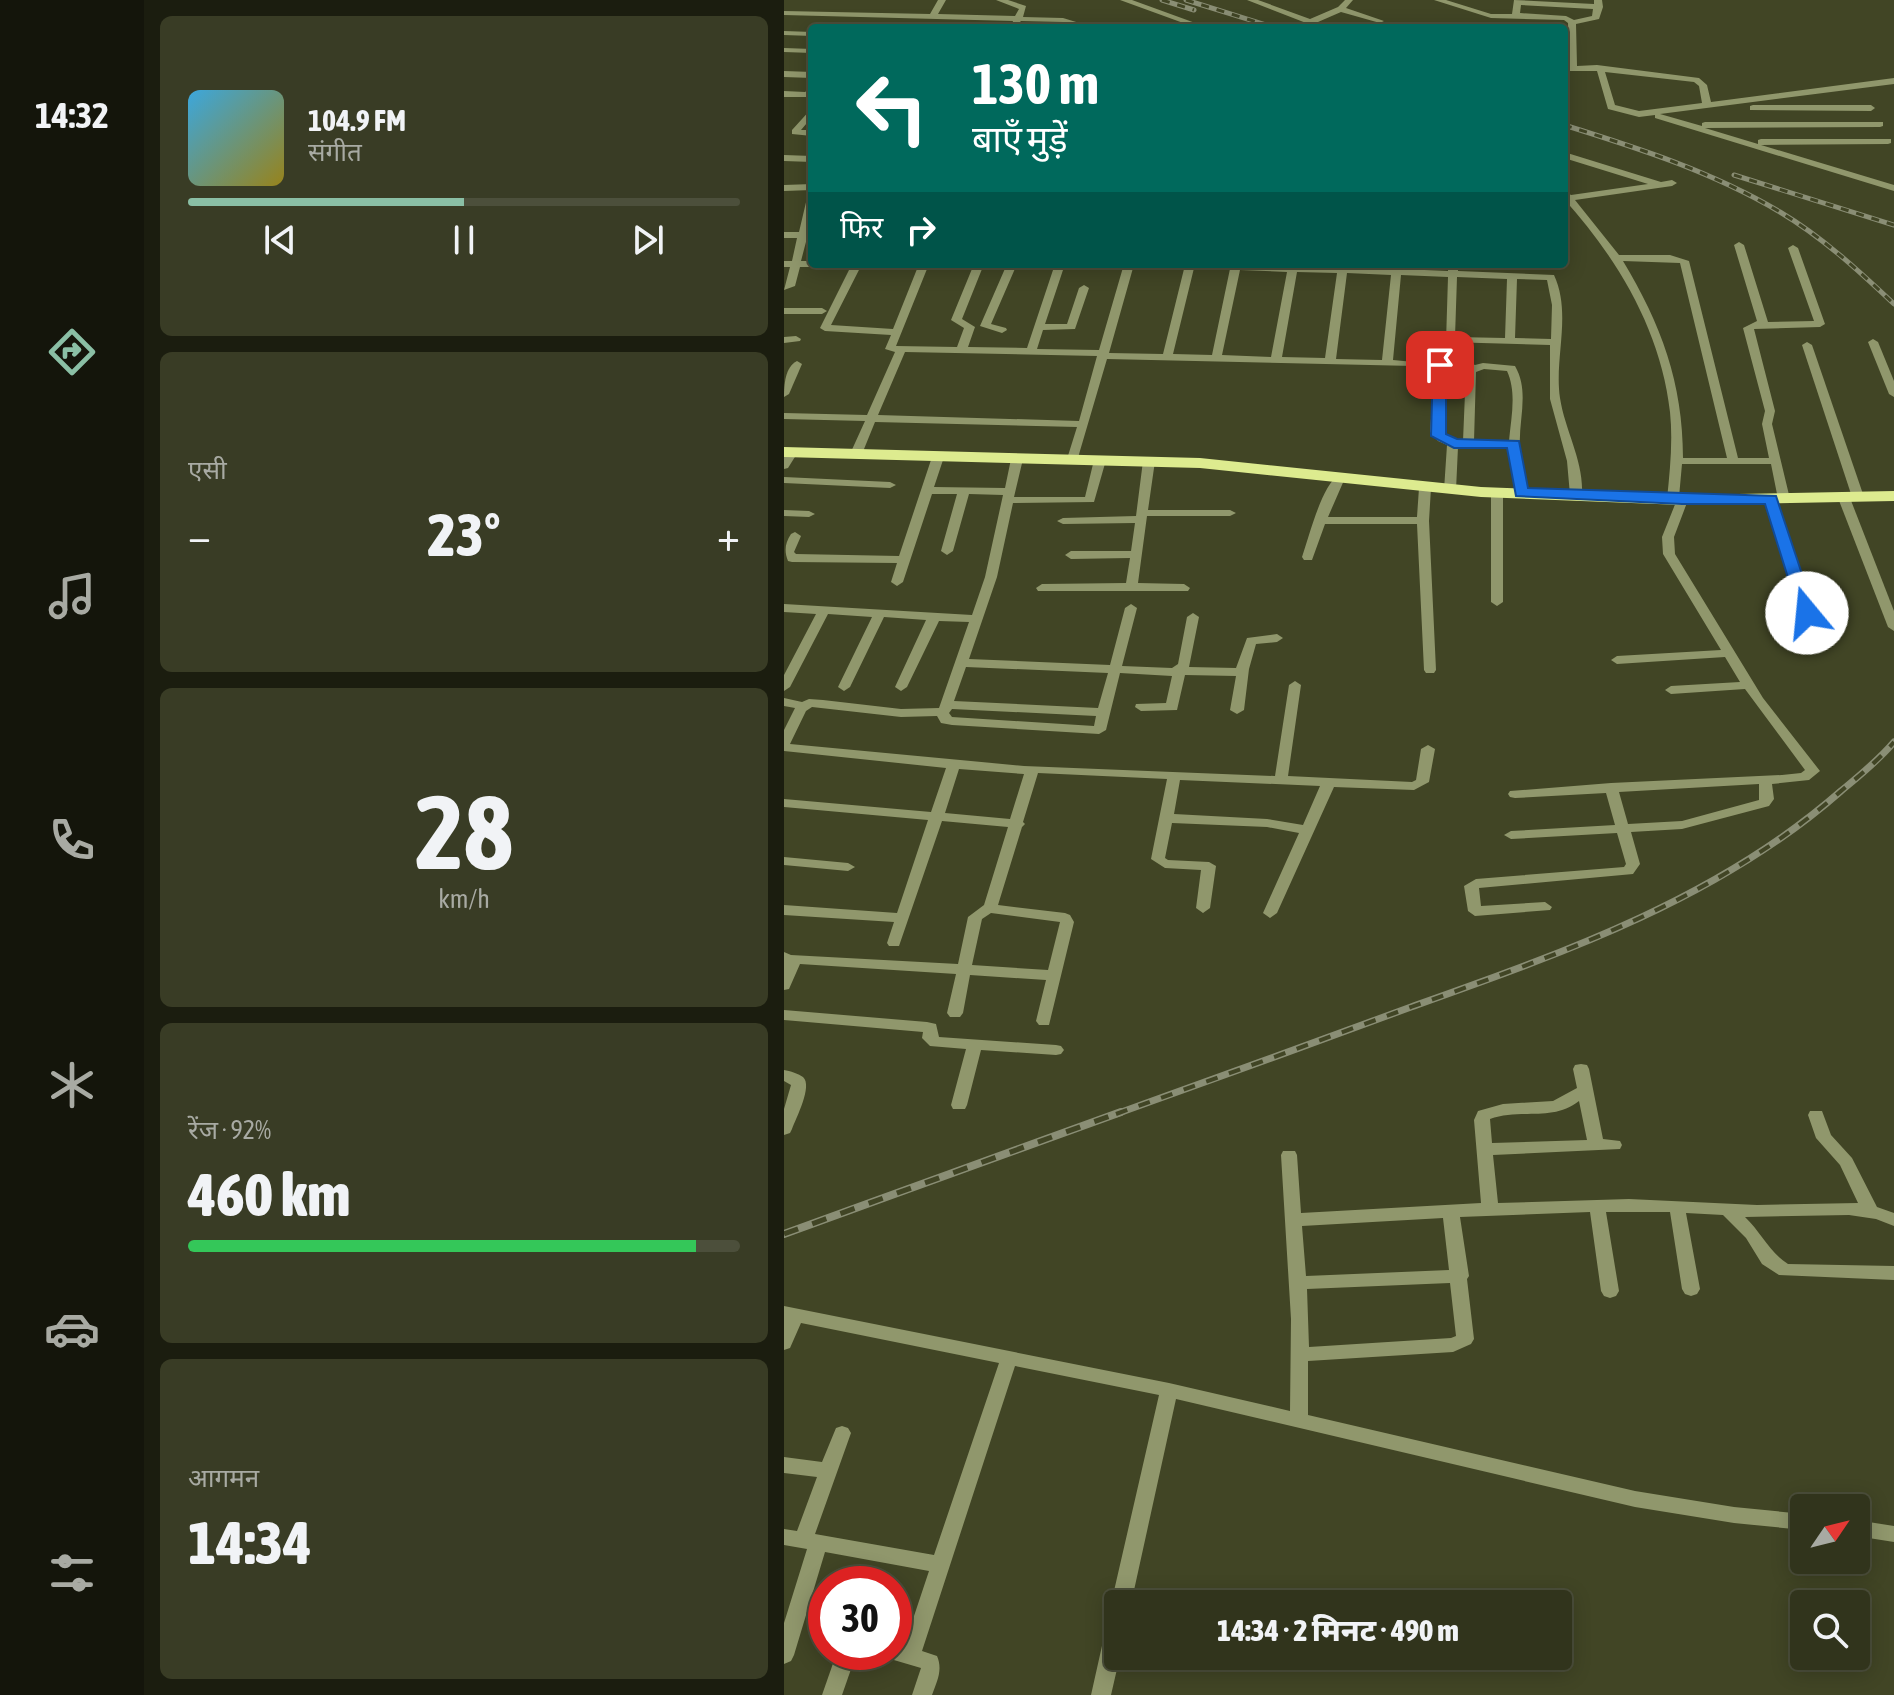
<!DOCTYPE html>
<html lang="hi">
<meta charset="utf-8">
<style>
:root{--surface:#31341c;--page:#393c25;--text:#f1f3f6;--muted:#a8aaa3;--line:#4c4f3b;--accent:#8abfa5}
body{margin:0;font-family:"Asap Condensed","Noto Sans Devanagari",sans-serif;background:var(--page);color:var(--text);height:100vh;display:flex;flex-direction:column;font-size:30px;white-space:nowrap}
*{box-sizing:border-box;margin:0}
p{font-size:26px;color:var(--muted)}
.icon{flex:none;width:44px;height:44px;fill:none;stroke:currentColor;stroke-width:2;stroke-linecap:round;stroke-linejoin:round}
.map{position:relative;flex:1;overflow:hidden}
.details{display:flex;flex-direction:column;gap:16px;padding:16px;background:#1b1d0f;width:640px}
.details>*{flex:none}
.guide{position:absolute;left:24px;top:24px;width:760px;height:244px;border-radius:8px;box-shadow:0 4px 20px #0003,0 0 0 2px var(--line);background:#00695c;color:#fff;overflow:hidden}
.needle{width:52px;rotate:55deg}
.tools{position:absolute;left:1006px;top:1494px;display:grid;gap:16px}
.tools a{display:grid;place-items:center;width:80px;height:80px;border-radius:8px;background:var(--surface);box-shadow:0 4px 20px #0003,0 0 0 2px var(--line);font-size:40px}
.speed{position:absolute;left:24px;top:1566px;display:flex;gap:16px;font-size:40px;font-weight:700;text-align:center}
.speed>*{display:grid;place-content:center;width:104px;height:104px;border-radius:50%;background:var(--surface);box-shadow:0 4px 20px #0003,0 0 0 2px var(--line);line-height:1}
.speed .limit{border:12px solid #d22;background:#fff;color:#111}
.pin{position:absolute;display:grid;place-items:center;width:68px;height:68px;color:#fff;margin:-34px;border-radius:16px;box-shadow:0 4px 12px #0006}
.me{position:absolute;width:88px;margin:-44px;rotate:343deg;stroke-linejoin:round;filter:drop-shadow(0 0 6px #0008)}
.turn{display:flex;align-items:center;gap:28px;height:168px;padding:0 32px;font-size:36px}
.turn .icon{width:104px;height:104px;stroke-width:2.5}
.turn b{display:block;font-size:56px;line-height:68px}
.then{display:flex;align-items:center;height:76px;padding:0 32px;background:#0003;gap:16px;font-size:30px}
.big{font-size:60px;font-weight:800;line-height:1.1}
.details .tile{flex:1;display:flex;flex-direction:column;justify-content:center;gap:12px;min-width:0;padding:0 28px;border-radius:12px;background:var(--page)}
.details .dial{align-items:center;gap:0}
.dial b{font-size:104px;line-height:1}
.song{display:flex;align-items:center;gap:24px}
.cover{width:96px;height:96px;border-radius:12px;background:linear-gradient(135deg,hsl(200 70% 55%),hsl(50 70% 35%))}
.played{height:8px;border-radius:4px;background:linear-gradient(90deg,var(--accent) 50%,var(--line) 50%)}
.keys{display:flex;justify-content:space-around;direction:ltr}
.heat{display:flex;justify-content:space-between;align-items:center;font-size:44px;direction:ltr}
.charge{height:12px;border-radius:6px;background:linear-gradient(90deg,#34c759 92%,var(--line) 0)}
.trip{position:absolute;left:320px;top:1590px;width:468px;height:80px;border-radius:8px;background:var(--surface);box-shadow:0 4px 20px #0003,0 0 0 2px var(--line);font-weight:800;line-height:80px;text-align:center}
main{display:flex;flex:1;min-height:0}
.dock{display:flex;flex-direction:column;width:144px;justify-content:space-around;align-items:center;background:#14150b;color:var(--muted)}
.dock .icon{width:56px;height:56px}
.dock .selected{color:var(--accent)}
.dock b{font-size:36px;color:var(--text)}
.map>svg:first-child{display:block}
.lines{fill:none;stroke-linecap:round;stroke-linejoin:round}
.minor{fill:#90976c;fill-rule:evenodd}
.major{fill:#ddeb8f;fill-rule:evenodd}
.rail-far2-casing{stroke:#8a8e75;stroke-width:5}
.rail-far1-casing{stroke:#8a8e75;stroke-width:7}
.rail-casing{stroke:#8a8e75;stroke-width:8}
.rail-far2{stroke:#414525;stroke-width:3;stroke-dasharray:8;stroke-linecap:butt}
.rail-far1{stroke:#414525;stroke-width:4;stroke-dasharray:12;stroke-linecap:butt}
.rail{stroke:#414525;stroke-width:5;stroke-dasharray:15;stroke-linecap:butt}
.route{fill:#1a73e8;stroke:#114b97;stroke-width:2}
</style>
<main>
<nav class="dock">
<b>14:32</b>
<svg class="icon selected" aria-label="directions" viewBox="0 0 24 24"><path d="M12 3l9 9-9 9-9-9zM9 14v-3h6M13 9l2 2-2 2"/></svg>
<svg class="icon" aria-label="music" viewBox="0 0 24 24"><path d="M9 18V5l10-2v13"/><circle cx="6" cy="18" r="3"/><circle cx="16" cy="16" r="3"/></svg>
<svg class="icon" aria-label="phone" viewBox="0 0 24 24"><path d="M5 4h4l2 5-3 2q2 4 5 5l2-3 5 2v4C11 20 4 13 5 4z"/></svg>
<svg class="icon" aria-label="climate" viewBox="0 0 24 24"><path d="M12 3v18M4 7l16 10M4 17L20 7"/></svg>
<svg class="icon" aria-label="car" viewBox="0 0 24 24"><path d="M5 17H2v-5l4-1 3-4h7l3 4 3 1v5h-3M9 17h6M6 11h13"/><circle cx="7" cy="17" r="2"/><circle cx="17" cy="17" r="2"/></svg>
<svg class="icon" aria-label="filters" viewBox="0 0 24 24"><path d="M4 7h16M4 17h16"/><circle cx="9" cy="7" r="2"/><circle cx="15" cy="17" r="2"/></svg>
</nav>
<section class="details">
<div class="tile">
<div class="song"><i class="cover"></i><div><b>104.9 FM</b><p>संगीत</p></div></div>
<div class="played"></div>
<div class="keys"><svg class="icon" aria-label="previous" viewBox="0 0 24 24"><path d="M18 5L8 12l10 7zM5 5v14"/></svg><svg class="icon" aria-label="pause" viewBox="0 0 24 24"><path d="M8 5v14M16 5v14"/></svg><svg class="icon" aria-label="next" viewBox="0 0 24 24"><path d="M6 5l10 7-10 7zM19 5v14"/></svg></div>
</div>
<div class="tile"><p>एसी</p>
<div class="heat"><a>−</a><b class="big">23°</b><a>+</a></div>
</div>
<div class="tile dial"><b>28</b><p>km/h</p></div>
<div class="tile"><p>रेंज · 92%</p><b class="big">460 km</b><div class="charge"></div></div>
<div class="tile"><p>आगमन</p><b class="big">14:34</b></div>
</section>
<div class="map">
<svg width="1110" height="1695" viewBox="0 0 1110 1695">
<rect width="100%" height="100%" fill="#414525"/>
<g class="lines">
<!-- minor -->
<g class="minor">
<path d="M154,0H162L154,14L231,16L235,9L212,0H224L242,6L239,17L279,18L312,28H299L279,22L237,21L232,26L228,24L229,21L0,15V11L146,14Z"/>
<path d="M336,0H348L425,28H413Z"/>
<path d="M463,0H474L526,19L554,7L561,0H569L562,8L600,21L596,23L557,12L534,22L547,28H535Z"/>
<path d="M650,0H662L707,14H728L730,0L810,4V0H818L819,7L815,19L792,24L793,66L813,65L915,78L923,85L927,102L1110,78V84L876,114L918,126V123L921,122H1099V126L1096,127L921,128L974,144V140L977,139H1107V143L1104,144L977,145L1110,185V191L871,118V115L855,117L824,109L813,71H780V65L785,66L784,23L780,20L707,18ZM737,5L809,9L808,16L790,20L782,16L736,13ZM821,72L910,82L915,86L918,103L855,111L831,105Z"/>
<path d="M0,31L28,32V36L0,35Z"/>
<path d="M0,48L28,49V53L0,52Z"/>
<path d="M0,71L28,72V78L0,77Z"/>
<path d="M28,87L26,97H0V91L21,92Z"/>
<path d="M969,105H1087L1091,108L1087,111L966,110V106Z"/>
<path d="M28,108V117L17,130H28V136L8,134V130Z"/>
<path d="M780,152L877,182L888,180L893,183L888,186L791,200L835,255H886L905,261L954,458H985L978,424L981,411L959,328L973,321L950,245L955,242L960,245L984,322L1030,321L1004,248L1009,245L1014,248L1041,324L1036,327L970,329L991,411L988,424L1006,499L1000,502L994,499L987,464H898L895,497L902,498L904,500L890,537L891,554L979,698L1036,771L1025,780L988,784L990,799L985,806L898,829L847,832L856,864L849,874L695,888L697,906L761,902L768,907L766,910L691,916L684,911L680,886L692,879L840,867L842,864L833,833L727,839L720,835L727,831L831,825L822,793L731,798L726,797L724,794L726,791L827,783L998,775L1017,773L1021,770L961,689L887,694L881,690L887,686L956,682L941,657L833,664L827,660L833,656L937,650L879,554L878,537L892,502L885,501L883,499C886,470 889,441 886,412C877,331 834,259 780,199V190L787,195L864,184L780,158ZM839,261L896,263L943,458H899C899,383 877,324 839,261ZM975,784V800L898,821L844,824L835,792Z"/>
<path d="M0,155L28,156V162L0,161Z"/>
<path d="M28,184V190L0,191V185Z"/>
<path d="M28,195V217L24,232H28V238H23L17,261H28V264H33L28,267H16L11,286L0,290L6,267H0V261H8L13,238H0V232H15L23,198Z"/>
<path d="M68,264H78L47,325L109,329L135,264H145L112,346L173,347L180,328L167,320L190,264H200L178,319L191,327L184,347L243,348L271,264H281L261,324H283L295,288L300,285L305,288L291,329L259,330L253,349L315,350L340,264H411L389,354L428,355L447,264H514V266L554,267V264H564L563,268L608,269L609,264H617V269L664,271V264H674V271L770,275C788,314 770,358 776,398C781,431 800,461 798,495L792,498L786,495L783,461L766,399V345L662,342L664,277L617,275L609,360L630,362V366L323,359L293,461H285L283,459L293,427L91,422L78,454L76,456H68L66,454L81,421L0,419V413L83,415L111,352L101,349L107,335L41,331L36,328ZM349,268L400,269L379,354L325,353ZM456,270L503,272L487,357L438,355ZM513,272L553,273L541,358L498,357ZM563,273L607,275L598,360L552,359ZM673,277L723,279L721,338L671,337ZM733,279L763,280L768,305L767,339L731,338ZM121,352L313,356L295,421L94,415Z"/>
<path d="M223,264H233L207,324L222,328L223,330L218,333L196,326Z"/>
<path d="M0,308H38L43,311L38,314H0Z"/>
<path d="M12,336L17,339L16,341L0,343V337Z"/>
<path d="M1089,339L1094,342L1110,381V397L1105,394L1084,342Z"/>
<path d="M1023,342L1028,345L1080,497L1078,499H1070L1068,497L1018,345Z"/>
<path d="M13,361L18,364L5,394L0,397C0,385 1,367 13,361Z"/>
<path d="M682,361L691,365L699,363L731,366C746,392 734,420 736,448C737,463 741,478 744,493L742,495L738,496L732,493L725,447H674L672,490L666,493L660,490L663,445L654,441L646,432L651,365L656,362ZM680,367L682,369L679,441C670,441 663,438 658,432L661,368ZM700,369L723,371C733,393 727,418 725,441H690L692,372Z"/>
<path d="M8,449L14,452L4,468L0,469V456L4,450Z"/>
<path d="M154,454L160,457L150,487L221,488L227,459L229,457H237L239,459L230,497H301L310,460L316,457L322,460L310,502L229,503L213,577L185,659L326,665L341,608L347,604L353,608L338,666L388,668L394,664L403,617L409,613L415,617L405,667L452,668L463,638L493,634L499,638L493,642L472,644L465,669L460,710L453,714L446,710L452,676L401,675L393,710L357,711L351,707L352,704L382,703L388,676L336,673L322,730L315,734L168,725L157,723L153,716L117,717L28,707L22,711L6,744L240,766L491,776L505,685L511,681L517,685L504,776L628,782L632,780L637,749L644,745L651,749L645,782L630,790L550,787L493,913L486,918L479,913L515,833L483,827L388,823L381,858L384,860L425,862L432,866L426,908L419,913L412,908L417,870L381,868L367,859L383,779L254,773L239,822L241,824L238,827L214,905L281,913L286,915L290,922L265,1025H255L252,1021L262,980L186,975L179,1013L176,1017H166L163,1013L172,974L16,964L5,989L0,990V952L7,955L174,964L184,917L200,905L224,827L158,821L115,946H105L103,943L110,922L0,915V905L113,913L144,820L0,807V799L147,812L162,768L0,751V730L11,708L0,706V698L18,702L25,699L39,700L117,709L155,708L185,622L155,621L123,687L117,691L111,687L142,620L100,617L66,687L60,691L54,687L88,617L44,614L6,687L0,691V675L32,614L0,612V604L188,615L201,577L219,495L185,494L169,551L163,555L157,551L173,494H148L119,582L113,586L107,582L113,563L8,562L4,561C0,551 1,543 7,534L11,532L17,536L10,552L12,554L115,556L148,457ZM182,667L324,673L314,708L170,701ZM168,709L312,716L310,726L168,717L165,713ZM175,769L240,774L226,819L161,813ZM396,780L536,786L519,825L483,819L390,814ZM207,913L276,922L264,970L188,965L198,919Z"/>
<path d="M365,458L371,461L364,510H446L452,513L446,516H363L354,583L400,584L406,588L404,591H254L252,588L258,584L342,583L346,558L287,559L281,555L287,551H347L351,523L279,524L273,521L279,518L352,516L359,461Z"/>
<path d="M555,475L561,478L544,517H633L635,488L641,485L647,488L645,521L652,670L650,673H642L640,670L633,524H541L528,560H520L518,557C525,537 538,484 555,475Z"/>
<path d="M0,477L106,482L112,485L106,488L0,483Z"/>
<path d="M713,490L719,493V602L713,606L707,602V493Z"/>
<path d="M1060,495L1066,498L1110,611V631L1104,627L1054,498Z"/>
<path d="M987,496L993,499L1029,613L1027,616L1023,617L1017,613L981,499Z"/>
<path d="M0,510L25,511L31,514L25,517L0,516Z"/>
<path d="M0,857L64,863L71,867L64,871L0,865Z"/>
<path d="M0,1010L143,1022L152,1024L155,1037L272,1045L277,1046L280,1050L277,1054L272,1055L197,1050L183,1105L181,1109H169L167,1105L182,1049L146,1046L138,1038L139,1032L0,1020Z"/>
<path d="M797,1064L803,1065L805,1069L819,1139L836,1141L838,1145L836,1149L709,1155L714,1203L845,1199L973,1205L1074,1203L1056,1165L1032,1138L1024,1115L1026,1111H1038L1047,1135L1068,1158L1093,1207L1110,1213V1226L1092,1219L1065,1215L961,1217C977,1232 985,1252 1004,1264L1110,1266V1280L995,1275L978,1264L962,1238L939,1215L902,1213L916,1289L913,1294L907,1296L901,1294L898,1289L886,1212H822L835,1291L832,1296L826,1298L820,1296L817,1291L806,1212L676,1217L685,1276L683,1279L690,1339L687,1344L669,1352L524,1361V1415L851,1491L950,1507L1020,1514V1530L950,1523L851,1507L392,1399L347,1604H334L336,1656L327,1695H307L324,1619L327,1613L333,1611L327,1604L375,1395L231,1366L138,1651L153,1656C159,1670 153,1681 148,1695H128L137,1668L103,1658L100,1652H110V1643L120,1646L145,1571L41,1552L10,1655L7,1661L0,1664V1623L23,1549L0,1545V1529L13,1531L33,1477L0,1473V1457L38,1462L52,1428L58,1426L64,1428L67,1433L31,1534L150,1555L215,1363L17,1323L6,1348L0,1350V1306L385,1383L506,1411L507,1319L497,1155L499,1151H511L513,1155L517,1213L697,1203L690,1120L694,1111L719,1104L769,1101L793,1088L789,1069L791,1065ZM795,1101L803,1140L708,1143L706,1119C736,1108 769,1122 795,1101ZM659,1218L665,1270L522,1276L518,1226ZM666,1283L672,1336L667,1338L525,1347L523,1289Z"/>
<path d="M0,1070C6,1071 15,1074 19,1077C29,1086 12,1118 8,1129L6,1133L0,1135V1109L7,1085L0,1081Z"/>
<path d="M1072,1520L1110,1526V1542L1072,1536Z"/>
<path d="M53,1652H73L58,1695H38Z"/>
</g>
<!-- major -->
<path class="major" d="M0,447L416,458L697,487L898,495L1110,491V501L898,505L697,497L416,468L0,457Z"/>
<!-- rail-far2 casing -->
<g class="rail-far2-casing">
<g id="rail-far2">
<path d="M378,0L410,10"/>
<path d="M402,0L492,28"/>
<path d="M780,125C854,148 929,172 996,212C1038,237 1074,270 1110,304"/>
<path d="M950,175L1110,225"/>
</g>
</g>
<!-- rail-far1 casing -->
<g class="rail-far1-casing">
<path id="rail-far1" d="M332,1114C430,1079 529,1043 627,1007C779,953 934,899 1057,791C1075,776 1094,761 1110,742"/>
</g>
<!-- rail casing -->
<g class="rail-casing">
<path id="rail" d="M0,1234L337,1112"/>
</g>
<!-- rail-far2 -->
<use href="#rail-far2" class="rail-far2"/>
<!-- rail-far1 -->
<use href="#rail-far1" class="rail-far1"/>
<!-- rail -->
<use href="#rail" class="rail"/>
</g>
<!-- route -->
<path class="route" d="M656,361L662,365V434L673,439L735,441L744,488L992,496L1031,613L1023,618L1015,613L981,504H898L732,496L723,448H670L647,436L649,365Z"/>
</svg>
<div class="tools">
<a><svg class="needle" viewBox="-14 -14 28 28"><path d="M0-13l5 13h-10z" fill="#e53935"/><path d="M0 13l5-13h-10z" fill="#a8aaa3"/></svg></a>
<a><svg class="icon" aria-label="search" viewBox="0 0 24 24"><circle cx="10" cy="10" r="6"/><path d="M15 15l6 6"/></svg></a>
</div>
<div class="speed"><div class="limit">30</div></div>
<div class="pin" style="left:656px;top:365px;background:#d93025"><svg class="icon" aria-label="arrive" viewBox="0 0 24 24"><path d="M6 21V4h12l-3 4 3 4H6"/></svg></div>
<svg class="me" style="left:1023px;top:613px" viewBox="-20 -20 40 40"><circle r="19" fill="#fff"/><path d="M0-13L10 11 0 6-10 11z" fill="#1a73e8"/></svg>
<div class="trip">14:34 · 2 मिनट · 490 m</div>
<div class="guide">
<div class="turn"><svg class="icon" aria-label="left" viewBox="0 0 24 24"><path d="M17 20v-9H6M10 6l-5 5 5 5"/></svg><div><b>130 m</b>बाएँ मुड़ें</div></div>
<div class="then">फिर<svg class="icon" aria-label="right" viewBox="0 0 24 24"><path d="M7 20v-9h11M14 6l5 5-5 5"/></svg></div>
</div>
</div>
</main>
